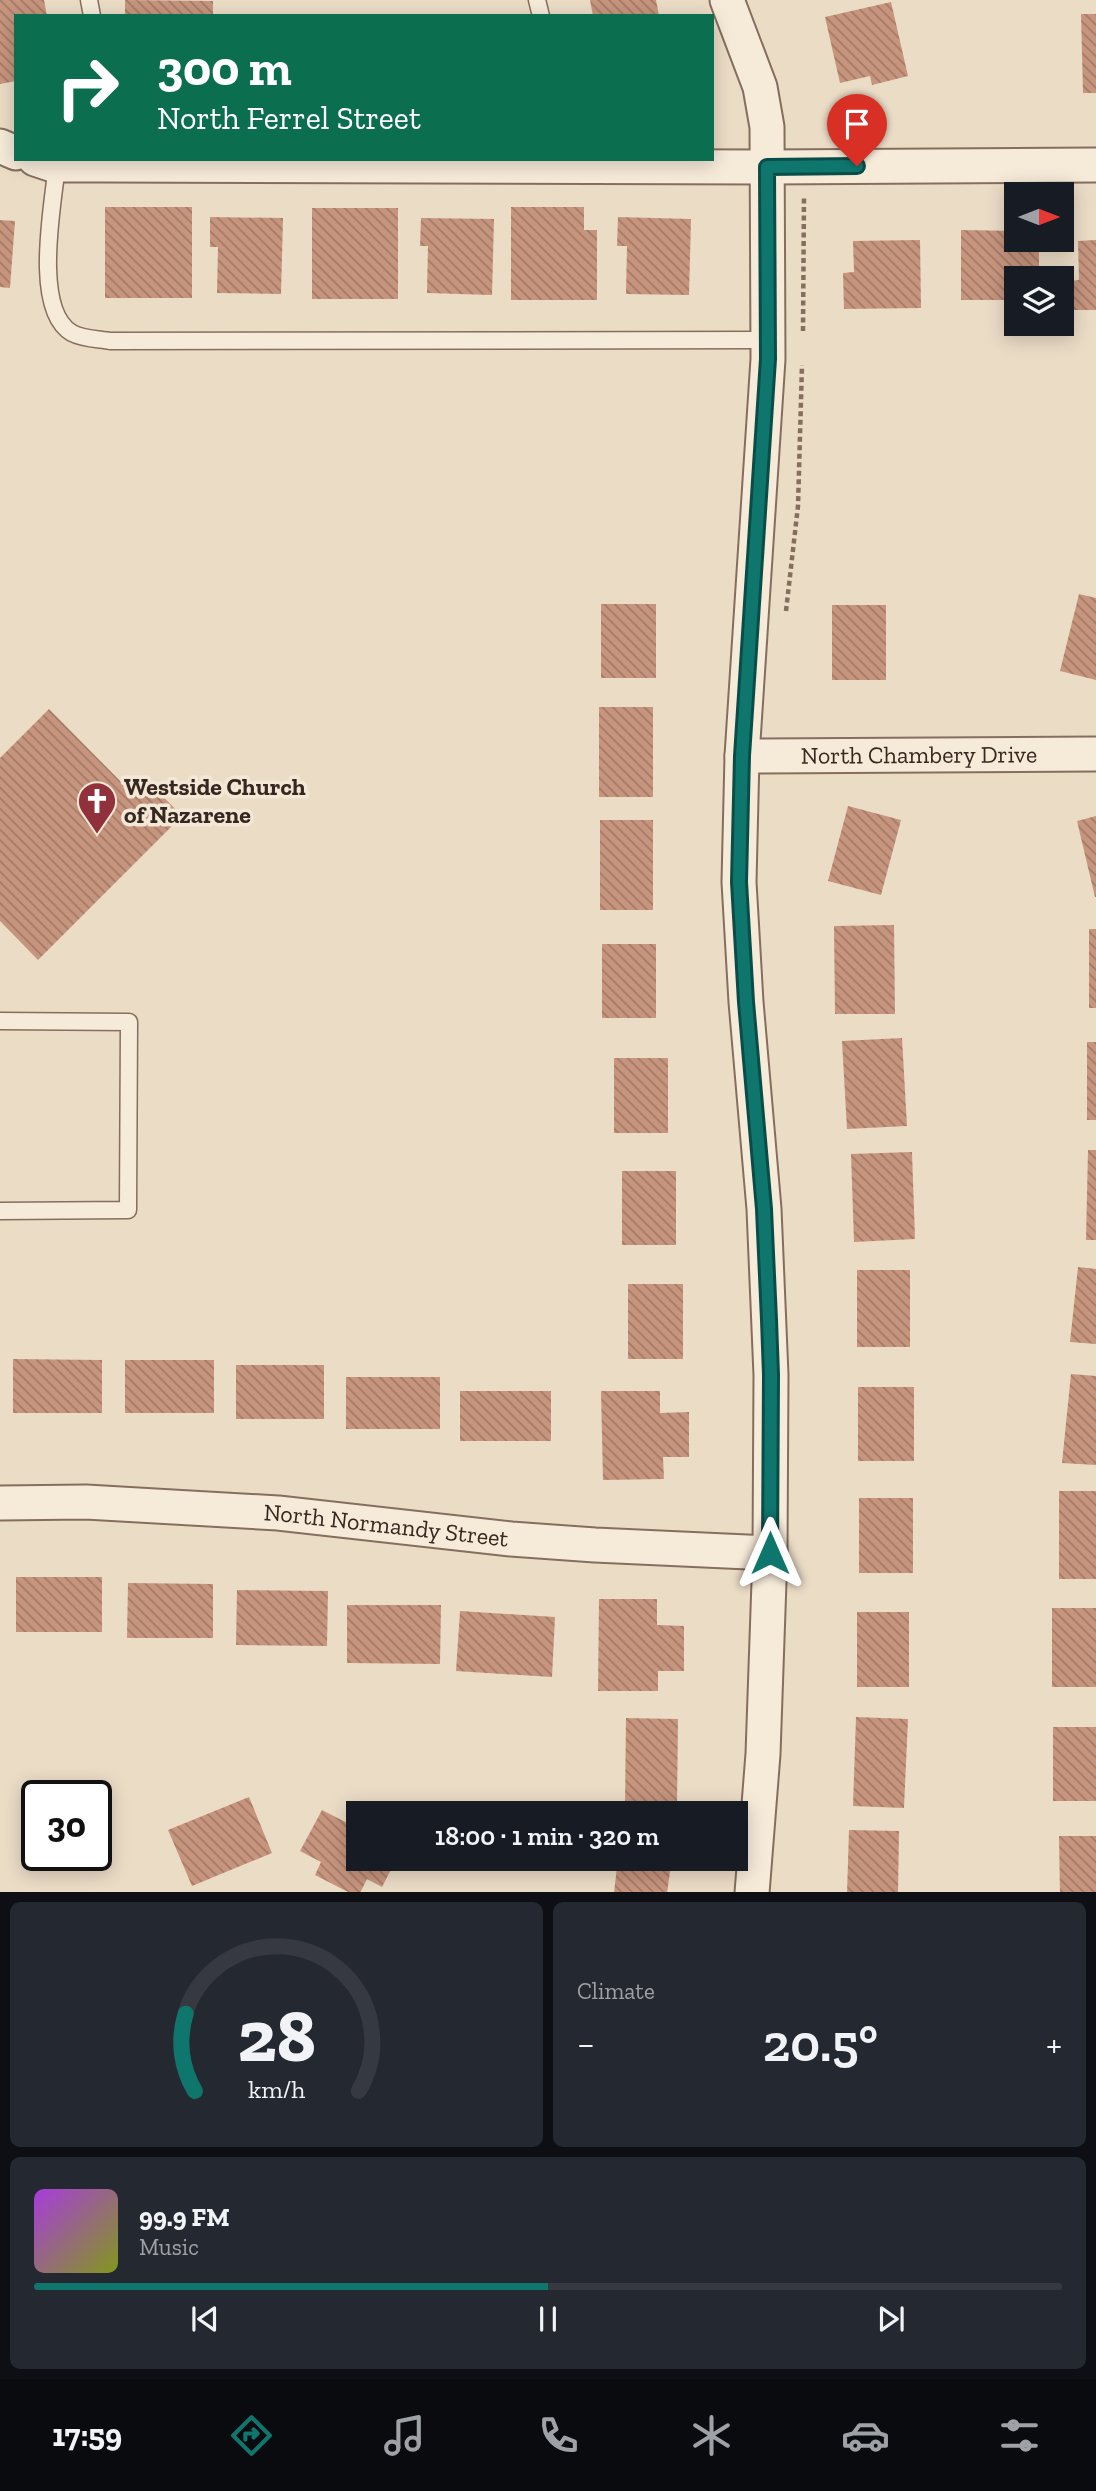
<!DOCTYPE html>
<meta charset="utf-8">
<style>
:root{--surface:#171b24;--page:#242831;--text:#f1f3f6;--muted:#9ea1a6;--line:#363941;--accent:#0f766e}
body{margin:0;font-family:"Zilla Slab",serif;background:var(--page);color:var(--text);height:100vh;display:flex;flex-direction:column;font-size:26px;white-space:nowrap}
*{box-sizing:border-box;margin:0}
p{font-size:23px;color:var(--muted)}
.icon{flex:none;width:38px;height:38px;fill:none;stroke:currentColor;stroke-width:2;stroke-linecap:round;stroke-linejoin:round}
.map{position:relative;height:1892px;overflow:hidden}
.side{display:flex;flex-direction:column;gap:10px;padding:10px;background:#0d0f14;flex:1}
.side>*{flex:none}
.banner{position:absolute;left:14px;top:14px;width:700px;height:147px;border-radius:0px;box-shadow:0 4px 18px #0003;background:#0b6e4f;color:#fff;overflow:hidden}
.needle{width:46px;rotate:90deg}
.buttons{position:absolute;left:1004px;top:182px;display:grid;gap:14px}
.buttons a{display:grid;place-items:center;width:70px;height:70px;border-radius:0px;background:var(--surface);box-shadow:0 4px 18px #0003;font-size:35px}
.speed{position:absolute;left:21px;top:1780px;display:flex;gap:14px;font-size:35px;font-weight:700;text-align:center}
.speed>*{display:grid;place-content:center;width:91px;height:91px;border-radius:50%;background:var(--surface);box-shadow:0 4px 18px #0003;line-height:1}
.speed .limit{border:4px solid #111;border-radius:10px;background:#fff;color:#111}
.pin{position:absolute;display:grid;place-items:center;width:60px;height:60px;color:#fff;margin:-72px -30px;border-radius:50% 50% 50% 0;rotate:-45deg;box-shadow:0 0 7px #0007}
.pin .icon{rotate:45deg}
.me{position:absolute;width:77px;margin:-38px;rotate:0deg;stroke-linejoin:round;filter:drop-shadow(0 0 5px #0008)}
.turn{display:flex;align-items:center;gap:24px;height:147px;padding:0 28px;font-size:32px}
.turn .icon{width:91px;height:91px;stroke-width:2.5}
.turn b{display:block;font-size:49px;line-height:60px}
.big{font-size:52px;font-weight:600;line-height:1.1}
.side .card{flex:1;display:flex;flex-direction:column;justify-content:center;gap:10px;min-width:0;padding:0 24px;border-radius:10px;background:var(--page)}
.side .dial{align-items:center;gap:0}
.dial svg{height:182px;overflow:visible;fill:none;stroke:var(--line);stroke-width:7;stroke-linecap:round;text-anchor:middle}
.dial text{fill:var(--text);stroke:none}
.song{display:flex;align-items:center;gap:21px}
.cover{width:84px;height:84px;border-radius:10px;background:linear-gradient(135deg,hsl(280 70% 55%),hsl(70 70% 35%))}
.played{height:7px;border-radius:4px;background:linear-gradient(90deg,var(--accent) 50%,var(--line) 50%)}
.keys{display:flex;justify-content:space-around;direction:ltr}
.heat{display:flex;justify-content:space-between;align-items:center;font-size:38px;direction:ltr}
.side .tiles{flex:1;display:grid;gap:10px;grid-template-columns:1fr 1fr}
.card:last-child{grid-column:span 2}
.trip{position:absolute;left:346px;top:1801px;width:402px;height:70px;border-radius:0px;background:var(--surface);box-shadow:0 4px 18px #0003;font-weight:600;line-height:70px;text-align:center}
.menu{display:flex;height:112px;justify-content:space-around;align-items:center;background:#090b0e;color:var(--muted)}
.menu .icon{width:49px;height:49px}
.menu .current{color:var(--accent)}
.menu b{font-size:32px;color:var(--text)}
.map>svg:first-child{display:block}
.building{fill:url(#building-back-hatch)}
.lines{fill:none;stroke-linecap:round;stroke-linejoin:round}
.lane-casing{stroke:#856e5d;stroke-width:19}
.street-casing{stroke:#856e5d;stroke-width:37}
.path{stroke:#856e5d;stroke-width:4.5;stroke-dasharray:5 3.5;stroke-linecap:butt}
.lane{stroke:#f6ead9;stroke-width:16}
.street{stroke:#f6ead9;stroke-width:33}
.route-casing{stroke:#0a4d48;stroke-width:18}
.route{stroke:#0f766e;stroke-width:12}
.labels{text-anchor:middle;stroke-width:7;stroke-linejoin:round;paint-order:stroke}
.street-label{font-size:24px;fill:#362820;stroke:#f3e7d5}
.poi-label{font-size:24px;font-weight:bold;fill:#362820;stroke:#f3e7d5;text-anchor:start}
</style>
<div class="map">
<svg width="1096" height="1893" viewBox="0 0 1096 1893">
<defs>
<pattern id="building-back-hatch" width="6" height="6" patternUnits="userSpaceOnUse" patternTransform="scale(1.75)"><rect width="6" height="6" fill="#c7957e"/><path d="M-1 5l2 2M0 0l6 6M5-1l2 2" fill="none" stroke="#a27a67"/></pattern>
</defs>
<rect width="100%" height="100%" fill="#ebdcc6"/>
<!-- building -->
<g class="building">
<path d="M0,0H44L47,16H16V81L0,84Z"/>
<path d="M125,0L213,1V16H125Z"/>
<path d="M590,0H656L659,16H593Z"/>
<path d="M891,2L908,76L872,85L870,76L840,83L825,17Z"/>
<path d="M1081,14H1096V93H1083Z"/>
<rect x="105" y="207" width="87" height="91"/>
<path d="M511,207H584V230H597V300H511Z"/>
<rect x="312" y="208" width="86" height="91"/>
<path d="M210,217L283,218L281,294L217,293L218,247H210Z"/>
<path d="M618,217L691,219L689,295L626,294L627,246H617Z"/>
<path d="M421,218L494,219L492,295L427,293L428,246H420Z"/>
<path d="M0,220L15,221L10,288L0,287Z"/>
<path d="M961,230L1017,231V240H1039V278H1017V300H961Z"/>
<path d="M920,240L921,308L844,309L843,273L854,272L853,241Z"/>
<path d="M1096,240V310H1070L1069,281L1079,280L1078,241Z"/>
<path d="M1079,594L1096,598V680L1060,671Z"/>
<rect x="601" y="604" width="55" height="74"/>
<rect x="832" y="605" width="54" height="75"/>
<rect x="599" y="707" width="54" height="90"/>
<path d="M49,709L135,796L149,782L182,816L38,960L0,921V758Z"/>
<path d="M848,806L901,820L881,895L828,881Z"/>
<path d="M1096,816V897H1095L1077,821Z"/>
<rect x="600" y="820" width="53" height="90"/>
<path d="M894,925L895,1014H835L834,926Z"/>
<rect x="1089" y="929" width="7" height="79"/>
<rect x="602" y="944" width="54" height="74"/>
<path d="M902,1038L907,1126L847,1129L842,1041Z"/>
<rect x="1087" y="1042" width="9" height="78"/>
<rect x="614" y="1058" width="54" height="75"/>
<path d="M1088,1150H1096V1240H1086Z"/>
<path d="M912,1152L915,1239L854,1242L851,1154Z"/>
<rect x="622" y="1171" width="54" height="74"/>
<path d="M1078,1267L1096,1269V1344L1070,1342Z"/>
<rect x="857" y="1270" width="53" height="77"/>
<rect x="628" y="1284" width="55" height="75"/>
<path d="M13,1359L102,1360V1413H13Z"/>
<rect x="125" y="1360" width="89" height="53"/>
<rect x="236" y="1365" width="88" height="54"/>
<path d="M1071,1374L1096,1376V1465L1062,1463Z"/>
<rect x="346" y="1377" width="94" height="52"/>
<rect x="858" y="1387" width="56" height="74"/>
<rect x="460" y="1391" width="91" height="50"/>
<path d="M601,1391H660V1413L689,1412V1457H663L664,1479L603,1480Z"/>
<rect x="1059" y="1491" width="37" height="88"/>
<rect x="859" y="1498" width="54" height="75"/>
<rect x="16" y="1577" width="86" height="55"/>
<path d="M128,1583L213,1584V1638H127Z"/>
<path d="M237,1590L328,1591L327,1646L236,1645Z"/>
<path d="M599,1599H657V1625L684,1626V1671H658V1691H598Z"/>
<path d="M347,1605H441L440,1664L347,1663Z"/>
<rect x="1052" y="1608" width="44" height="79"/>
<path d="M460,1611L555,1617L552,1677L456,1671Z"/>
<rect x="857" y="1612" width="52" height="75"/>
<path d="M856,1717L908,1719L904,1808L853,1806Z"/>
<path d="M626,1718L678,1719L677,1806L625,1805Z"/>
<rect x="1053" y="1727" width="43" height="74"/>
<path d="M249,1797L272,1853L192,1886L168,1830Z"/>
<path d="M322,1810L359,1829V1858H397L382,1887L367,1879L360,1893H350L315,1875L321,1862L300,1851Z"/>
<path d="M849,1830L899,1831L898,1893H847Z"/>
<path d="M1059,1836H1096V1893H1060Z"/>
<path d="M618,1858H672L667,1893H614Z"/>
</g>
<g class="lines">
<!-- lane casing -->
<g class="lane-casing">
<g id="lane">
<path d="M89,0L92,16"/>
<path d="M537,0L541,16"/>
<path d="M57,165C53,204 32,310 72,333C83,339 98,339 110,341L768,340"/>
<path d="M0,1021L129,1022L128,1210L0,1211"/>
</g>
</g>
<!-- street casing -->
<g class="street-casing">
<g id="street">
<path d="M727,0L760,87L767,127L768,359L742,756L739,882L746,1002L764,1209L771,1375L770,1553L763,1754L752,1893"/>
<path d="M0,146L16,153"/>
<path d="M35,159L53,165H103L767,167L1096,165"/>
<path id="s1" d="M742,756L1096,754"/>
<path id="s2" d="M0,1503L86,1502L278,1513L511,1539L595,1545L770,1553"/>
</g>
</g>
<!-- path -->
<g class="path">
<path d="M803,331L804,197"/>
<path d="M786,611L798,506L802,365"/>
</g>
<!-- lane -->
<use href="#lane" class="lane"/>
<!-- street -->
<use href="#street" class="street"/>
</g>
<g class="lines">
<!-- route casing -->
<g class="route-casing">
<path id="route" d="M770,1553L771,1375L769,1320L764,1209L746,1002L739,882L742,756L768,359L767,167L857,166"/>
</g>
<!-- route -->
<use href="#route" class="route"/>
</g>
<!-- icons -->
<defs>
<g id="church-pin" transform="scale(2.0125)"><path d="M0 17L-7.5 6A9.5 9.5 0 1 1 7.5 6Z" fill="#90313b" stroke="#f3e7d5"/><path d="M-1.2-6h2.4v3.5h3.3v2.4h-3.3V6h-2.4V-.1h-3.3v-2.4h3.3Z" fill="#fff"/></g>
</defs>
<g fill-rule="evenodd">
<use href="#church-pin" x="97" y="801"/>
</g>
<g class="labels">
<!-- street labels -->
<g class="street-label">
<text dy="8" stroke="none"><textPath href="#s1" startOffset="177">North Chambery Drive</textPath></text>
<text dy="8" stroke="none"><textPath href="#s2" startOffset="387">North Normandy Street</textPath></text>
</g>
<!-- poi labels -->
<g class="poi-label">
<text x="124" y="795">Westside Church<tspan x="124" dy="28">of Nazarene</tspan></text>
</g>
</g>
</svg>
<div class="buttons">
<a><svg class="needle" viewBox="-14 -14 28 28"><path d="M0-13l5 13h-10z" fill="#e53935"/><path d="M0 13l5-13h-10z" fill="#9ea1a6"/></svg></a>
<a><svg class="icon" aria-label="layers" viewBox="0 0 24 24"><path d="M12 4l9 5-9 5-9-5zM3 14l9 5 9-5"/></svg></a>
</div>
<div class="speed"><div class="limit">30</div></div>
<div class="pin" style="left:857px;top:166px;background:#d93025"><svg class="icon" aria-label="arrive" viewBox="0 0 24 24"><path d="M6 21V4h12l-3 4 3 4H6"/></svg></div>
<svg class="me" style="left:770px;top:1553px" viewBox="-20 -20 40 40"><path d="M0-17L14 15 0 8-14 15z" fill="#0f766e" stroke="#fff" stroke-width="4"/></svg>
<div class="trip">18:00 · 1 min · 320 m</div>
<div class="banner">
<div class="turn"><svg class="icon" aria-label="right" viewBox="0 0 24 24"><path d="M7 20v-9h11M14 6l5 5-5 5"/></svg><div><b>300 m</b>North Ferrel Street</div></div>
</div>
</div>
<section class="side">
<div class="tiles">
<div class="card dial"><svg viewBox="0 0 100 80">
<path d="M14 69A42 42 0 1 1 86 69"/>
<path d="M14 69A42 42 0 0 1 10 35" stroke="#0f766e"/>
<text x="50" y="56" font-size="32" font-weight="700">28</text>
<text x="50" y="72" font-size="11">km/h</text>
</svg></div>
<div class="card"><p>Climate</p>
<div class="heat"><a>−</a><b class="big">20.5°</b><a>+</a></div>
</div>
<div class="card">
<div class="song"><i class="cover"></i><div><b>99.9 FM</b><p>Music</p></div></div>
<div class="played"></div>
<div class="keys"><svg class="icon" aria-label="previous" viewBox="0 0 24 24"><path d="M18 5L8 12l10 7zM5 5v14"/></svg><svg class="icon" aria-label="pause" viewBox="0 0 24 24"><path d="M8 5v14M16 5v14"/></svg><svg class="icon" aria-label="next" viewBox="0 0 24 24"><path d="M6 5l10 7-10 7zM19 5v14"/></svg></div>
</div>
</div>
</section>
<nav class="menu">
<b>17:59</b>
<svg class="icon current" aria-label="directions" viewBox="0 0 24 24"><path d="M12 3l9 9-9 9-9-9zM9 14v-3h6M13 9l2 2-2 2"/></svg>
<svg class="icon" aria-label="music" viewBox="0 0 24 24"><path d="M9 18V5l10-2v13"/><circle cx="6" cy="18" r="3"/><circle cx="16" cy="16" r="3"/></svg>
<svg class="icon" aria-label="phone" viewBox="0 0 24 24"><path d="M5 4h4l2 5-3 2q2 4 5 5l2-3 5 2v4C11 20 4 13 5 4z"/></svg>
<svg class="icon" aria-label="climate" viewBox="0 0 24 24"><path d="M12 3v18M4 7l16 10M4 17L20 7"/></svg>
<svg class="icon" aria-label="car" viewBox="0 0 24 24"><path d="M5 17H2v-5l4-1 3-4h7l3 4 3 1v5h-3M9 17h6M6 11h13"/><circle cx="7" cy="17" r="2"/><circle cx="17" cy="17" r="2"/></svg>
<svg class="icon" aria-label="filters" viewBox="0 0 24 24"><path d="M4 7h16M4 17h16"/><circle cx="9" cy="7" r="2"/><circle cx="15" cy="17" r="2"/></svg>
</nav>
